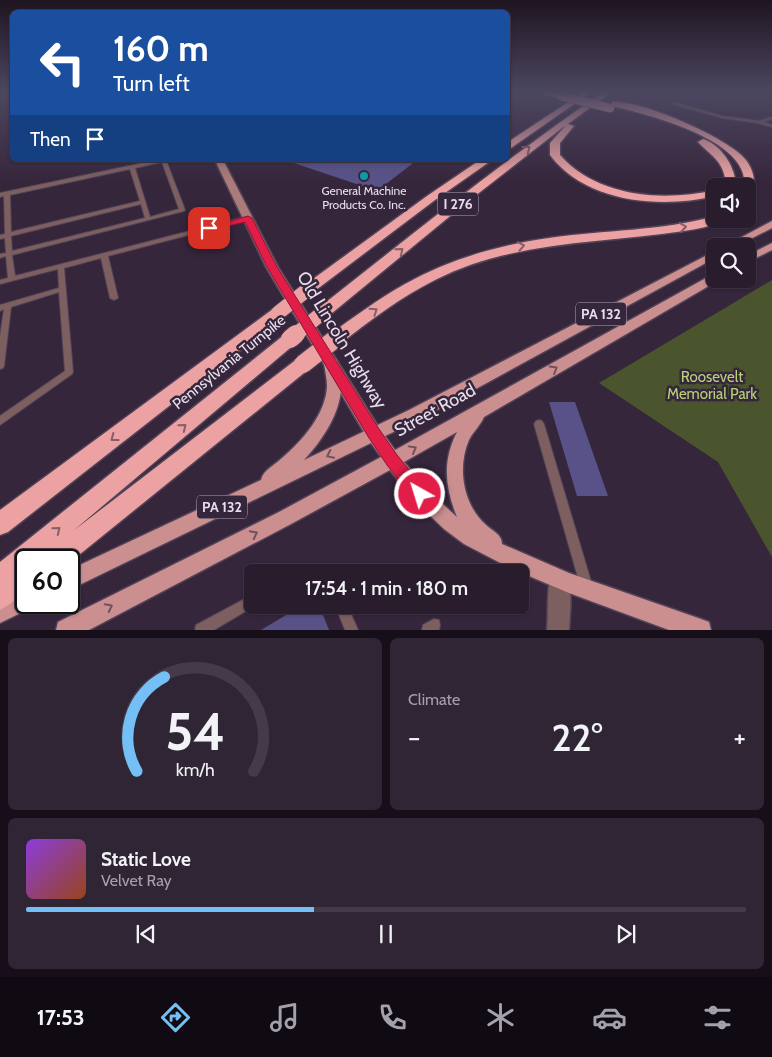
<!DOCTYPE html>
<meta charset="utf-8">
<style>
:root{--surface:#281c2d;--page:#302535;--text:#f1f3f6;--muted:#a5a1aa;--line:#443a49;--accent:#74c0f6}
body{margin:0;font-family:Cabin,sans-serif;background:var(--page);color:var(--text);height:100vh;display:flex;flex-direction:column;font-size:19px;white-space:nowrap}
*{box-sizing:border-box;margin:0}
p{font-size:16px;color:var(--muted)}
.icon{flex:none;width:28px;height:28px;fill:none;stroke:currentColor;stroke-width:2;stroke-linecap:round;stroke-linejoin:round}
.map{position:relative;height:630px;overflow:hidden}
.drawer{display:flex;flex-direction:column;gap:8px;padding:8px;background:#160f19;flex:1}
.drawer>*{flex:none}
.hud{position:absolute;left:10px;top:10px;width:500px;height:152px;border-radius:8px;box-shadow:0 1px 4px #0004,0 0 0 1px var(--line);background:#1a4fa0;color:#fff;overflow:hidden}
.tools{position:absolute;left:706px;top:178px;display:grid;gap:10px}
.tools a{display:grid;place-items:center;width:50px;height:50px;border-radius:8px;background:var(--surface);box-shadow:0 1px 4px #0004,0 0 0 1px var(--line);font-size:25px}
.speed{position:absolute;left:15px;top:549px;display:flex;gap:10px;font-size:25px;font-weight:700;text-align:center}
.speed>*{display:grid;place-content:center;width:65px;height:65px;border-radius:50%;background:var(--surface);box-shadow:0 1px 4px #0004,0 0 0 1px var(--line);line-height:1}
.speed .limit{border:2px solid #111;border-radius:8px;background:#fff;color:#111}
.pin{position:absolute;display:grid;place-items:center;width:42px;height:42px;color:#fff;margin:-21px;border-radius:10px;box-shadow:0 2px 8px #0006}
.me{position:absolute;width:55px;margin:-28px;rotate:321deg;stroke-linejoin:round;filter:drop-shadow(0 0 4px #0008)}
.turn{display:flex;align-items:center;gap:18px;height:105px;padding:0 20px;font-size:22px}
.turn .icon{width:65px;height:65px;stroke-width:2.5}
.turn b{display:block;font-size:35px;line-height:42px}
.then{display:flex;align-items:center;height:48px;padding:0 20px;background:#0003;gap:10px;font-size:19px}
.big{font-size:38px;font-weight:600;line-height:1.1}
.drawer .widget{flex:1;display:flex;flex-direction:column;justify-content:center;gap:8px;min-width:0;padding:0 18px;border-radius:8px;background:var(--page)}
.drawer .dial{align-items:center;gap:0}
.dial svg{height:130px;overflow:visible;fill:none;stroke:var(--line);stroke-width:7;stroke-linecap:round;text-anchor:middle}
.dial text{fill:var(--text);stroke:none}
.song{display:flex;align-items:center;gap:15px}
.cover{width:60px;height:60px;border-radius:8px;background:linear-gradient(135deg,hsl(270 70% 55%),hsl(20 70% 35%))}
.played{height:5px;border-radius:2px;background:linear-gradient(90deg,var(--accent) 40%,var(--line) 40%)}
.keys{display:flex;justify-content:space-around;direction:ltr}
.heat{display:flex;justify-content:space-between;align-items:center;font-size:28px;direction:ltr}
.drawer .tiles{flex:1;display:grid;gap:8px;grid-template-columns:1fr 1fr}
.widget:last-child{grid-column:span 2}
.trip{position:absolute;left:244px;top:564px;width:285px;height:50px;border-radius:8px;background:var(--surface);box-shadow:0 1px 4px #0004,0 0 0 1px var(--line);font-weight:600;line-height:50px;text-align:center}
.menu{display:flex;height:80px;justify-content:space-around;align-items:center;background:#100b12;color:var(--muted)}
.menu .icon{width:35px;height:35px}
.menu .active{color:var(--accent)}
.menu b{font-size:22px;color:var(--text)}
.map>svg:first-child{display:block}
.green{fill:#4a552e}
.building{fill:#585289}
.lines{fill:none;stroke-linecap:round;stroke-linejoin:round}
.service-casing{stroke:#524358;stroke-width:2}
.minor-casing{stroke:#524358;stroke-width:3}
.secondary-casing{stroke:#524358;stroke-width:3}
.primary-casing{stroke:#524358;stroke-width:3}
.motorway-casing{stroke:#524358;stroke-width:3}
.service{fill:#7d5f5f;fill-rule:evenodd}
.minor{fill:#7d5f5f;fill-rule:evenodd}
.secondary{fill:#aa7b7a;fill-rule:evenodd}
.primary{fill:#cc8f8f;fill-rule:evenodd}
.motorway{fill:#eca2a2;fill-rule:evenodd}
.motorway-bridge-far2-casing{stroke:#524358;stroke-width:10;stroke-linecap:butt}
.motorway-bridge-far1-casing{stroke:#524358;stroke-width:16;stroke-linecap:butt}
.motorway-bridge-casing{stroke:#524358;stroke-width:20;stroke-linecap:butt}
.motorway-bridge-far2{stroke:#eca2a2;stroke-width:9}
.motorway-bridge-far1{stroke:#eca2a2;stroke-width:14}
.motorway-bridge{stroke:#eca2a2;stroke-width:18}
.oneway{stroke:#885e6a}
.oneway2{stroke:#72505d}
.route{fill:#e11d48;stroke:#92132f}
.culture-dot{fill:#0f9aa8;stroke:#36263c;stroke-width:2}
.labels{text-anchor:middle;stroke-width:5;stroke-linejoin:round;paint-order:stroke}
.far-poi-label{font-size:12px;fill:#e7ddeb;stroke:#36263c}
.shield{fill:#36263c;stroke:#b2a6b6;stroke-width:1}
.shield-label{font-size:14px;font-weight:bold;fill:#e7ddeb}
.street-label{font-size:15px;fill:#e7ddeb;stroke:#36263c}
.park-label{font-size:15px;fill:#b8d178;stroke:#36263c}
.near-street-label{font-size:18px;fill:#e7ddeb;stroke:#36263c}
</style>
<div class="map">
<svg width="772" height="630" viewBox="0 0 772 630">
<rect width="100%" height="100%" fill="#36263c"/>
<!-- green -->
<path class="green" d="M772,280V557L718,462L599,383Z"/>
<!-- building -->
<g class="building">
<path d="M292,160H417L377,191L291,162Z"/>
<path d="M549,402H575L608,496H577Z"/>
<path d="M303,605H319L329,630H261Z"/>
</g>
<g class="lines">
<!-- service casing -->
<g class="service-casing">
<g id="service">
<path d="M673,102L722,116L759,121L772,117V119L763,122L772,125V127L758,123L722,118L673,104Z"/>
<path d="M157,160H166L185,210L184,211L12,255L15,276L248,216L251,218L250,219L108,256L118,298L114,300L110,298L101,258L64,268L73,372L72,374L0,425V416L65,371L59,292L11,307L4,366L3,368L0,369V336L4,309L0,311V305L59,288L58,269L0,284V280L8,278L6,256L0,258V254L6,253L5,238L0,239V235L5,234L4,196L0,197V193ZM162,162L179,209L150,217L135,168ZM130,169L140,201L11,232L10,195ZM141,204L145,218L12,251L11,236Z"/>
<path d="M539,420L542,421L544,424L593,588L591,592L587,594L583,592L581,588L534,424L536,421Z"/>
<path d="M252,595V605H256L214,630H195L196,625Z"/>
<path d="M335,605H347L358,630H345Z"/>
<path d="M434,619L439,620L440,625L439,630H422L423,625Z"/>
</g>
</g>
<!-- minor casing -->
<g class="minor-casing">
<path id="minor" d="M559,570L566,573C573,590 570,611 569,630H547C549,614 546,586 552,573Z"/>
</g>
<!-- secondary casing -->
<g class="secondary-casing">
<path id="secondary" d="M215,160H223L278,267L380,429L382,434L380,439L374,441L368,439L266,267Z"/>
</g>
<!-- primary casing -->
<g class="primary-casing">
<g id="primary">
<path d="M772,221V228L737,246H725Z"/>
<path d="M772,243V250L748,262V255Z"/>
<path d="M715,251V258L419,420L385,436L395,450L715,273V279L719,280L484,417C480,426 473,432 469,440C457,467 463,504 485,524C492,531 502,534 502,544L569,573L701,619L709,622L711,630H669L569,593L510,568L464,544L444,529L412,498L390,470L291,524L89,630H56L58,622L279,512L381,457L371,443L69,590V570L261,480C263,470 275,465 282,458C302,441 326,414 327,386C327,379 325,371 324,363L326,359L331,358L336,359L338,363C339,371 341,379 341,387C341,413 321,442 304,460L409,410ZM457,432C442,461 445,488 457,517L435,497L404,462Z"/>
<path d="M26,590V602H35L33,607L0,623V602Z"/>
</g>
</g>
<!-- motorway casing -->
<g class="motorway-casing">
<g id="motorway">
<path d="M544,93H555L565,96L561,98L544,95Z"/>
<path d="M582,93H590L511,148L508,149V142Z"/>
<path d="M602,93H610L568,124L574,126L560,143V155C597,197 663,202 715,190V196C661,209 586,203 550,155V143L566,125L466,203L326,318L321,319L316,318L314,314L316,310C410,236 503,161 602,93Z"/>
<path d="M612,102C639,99 729,138 746,160C755,172 755,182 753,196L748,199V186H744C751,140 646,114 612,106Z"/>
<path d="M703,139C719,144 732,162 735,178L730,186H720L725,178C722,160 709,154 698,142Z"/>
<path d="M480,160H492L435,200L312,293H302L300,290L302,287L427,196Z"/>
<path d="M715,216V219H723C714,227 695,229 684,231C599,244 514,240 435,280C401,297 371,320 341,343L335,345L329,343L327,339L329,335C354,317 378,299 405,284C450,259 499,245 549,238C605,230 661,231 715,216Z"/>
<path d="M278,308L283,309L285,313L283,317L8,532L0,535V510L273,309Z"/>
<path d="M290,333L296,335L298,339L296,343L73,531L297,359L303,358L309,359L311,364L309,369L69,563V560H42L44,555L39,560H26V594L0,610V562L284,335Z"/>
</g>
</g>
<!-- service -->
<use href="#service" class="service"/>
<!-- minor -->
<use href="#minor" class="minor"/>
<!-- secondary -->
<use href="#secondary" class="secondary"/>
<!-- primary -->
<use href="#primary" class="primary"/>
<!-- motorway -->
<use href="#motorway" class="motorway"/>
<!-- motorway-bridge-far2 casing -->
<g class="motorway-bridge-far2-casing">
<path id="motorway-bridge-far2" d="M561,96L610,108"/>
</g>
<!-- motorway-bridge-far1 casing -->
<g class="motorway-bridge-far1-casing">
<g id="motorway-bridge-far1">
<path d="M278,313L307,290"/>
<path d="M295,335L321,314"/>
</g>
</g>
<!-- motorway-bridge casing -->
<g class="motorway-bridge-casing">
<g id="motorway-bridge">
<path d="M290,339L296,334"/>
<path d="M303,364L335,339"/>
</g>
</g>
<!-- motorway-bridge-far2 -->
<use href="#motorway-bridge-far2" class="motorway-bridge-far2"/>
<!-- motorway-bridge-far1 -->
<use href="#motorway-bridge-far1" class="motorway-bridge-far1"/>
<!-- motorway-bridge -->
<use href="#motorway-bridge" class="motorway-bridge"/>
</g>
<!-- one-way arrows -->
<defs><path id="oneway-chevron" d="M-2-3.5L2.5 0L-2 3.5" fill="none" stroke-width="1.6" stroke-linecap="round" stroke-linejoin="round" transform="scale(1.25)"/></defs>
<g class="oneway">
<use href="#oneway-chevron" transform="translate(527 149) rotate(-38)"/>
<use href="#oneway-chevron" transform="translate(683 227) rotate(-9)"/>
<use href="#oneway-chevron" transform="translate(521 246) rotate(-11)"/>
<use href="#oneway-chevron" transform="translate(400 251) rotate(-39)"/>
<use href="#oneway-chevron" transform="translate(374 311) rotate(-35)"/>
<use href="#oneway-chevron" transform="translate(183 427) rotate(-39)"/>
<use href="#oneway-chevron" transform="translate(114 438) rotate(143)"/>
<use href="#oneway-chevron" transform="translate(57 530) rotate(-39)"/>
</g>
<g class="oneway2">
<use href="#oneway-chevron" transform="translate(554 369) rotate(-30)"/>
<use href="#oneway-chevron" transform="translate(413 449) rotate(-29)"/>
<use href="#oneway-chevron" transform="translate(330 455) rotate(154)"/>
<use href="#oneway-chevron" transform="translate(254 534) rotate(-27)"/>
<use href="#oneway-chevron" transform="translate(109 607) rotate(-27)"/>
</g>
<!-- sky -->
<linearGradient id="sky" x2="0" y2="1"><stop stop-color="#1e1521"/><stop offset="0.51" stop-color="#4c4761"/><stop offset="1" stop-color="#4c4761" stop-opacity="0"/></linearGradient>
<rect width="772" height="181" fill="url(#sky)"/>
<!-- route -->
<path class="route" d="M248,216L252,218L277,267L379,429L397,455L425,489L427,494L425,500L420,502L414,500L387,465L369,438L267,267L245,222L209,231L205,228Z"/>
<!-- markers -->
<circle class="culture-dot" cx="364" cy="176" r="5"/>
<g class="labels">
<!-- far-poi labels -->
<g class="far-poi-label">
<text x="364" y="195">General Machine<tspan x="364" dy="14">Products Co. Inc.</tspan></text>
</g>
<!-- shield labels -->
<g class="shield">
<rect x="438" y="192.5" width="40" height="23" rx="4"/>
<rect x="576" y="302.5" width="50" height="23" rx="4"/>
<rect x="197" y="495.5" width="50" height="23" rx="4"/>
</g>
<g class="shield-label">
<text x="458" y="209">I 276</text>
<text x="601" y="319">PA 132</text>
<text x="222" y="512">PA 132</text>
</g>
<!-- street labels -->
<g class="street-label">
<text transform="translate(229 362) rotate(-39)" y="5">Pennsylvania Turnpike</text>
</g>
<!-- park labels -->
<g class="park-label">
<text x="712" y="382">Roosevelt<tspan x="712" dy="17">Memorial Park</tspan></text>
</g>
<!-- near-street labels -->
<g class="near-street-label">
<text transform="translate(342 340) rotate(59)" y="6">Old Lincoln Highway</text>
<text transform="translate(435 410) rotate(-29)" y="6">Street Road</text>
</g>
</g>
</svg>
<div class="tools">
<a><svg class="icon" aria-label="sound" viewBox="0 0 24 24"><path d="M4 9h4l5-4v14l-5-4H4zM17 9q2 3 0 6"/></svg></a>
<a><svg class="icon" aria-label="search" viewBox="0 0 24 24"><circle cx="10" cy="10" r="6"/><path d="M15 15l6 6"/></svg></a>
</div>
<div class="speed"><div class="limit">60</div></div>
<div class="pin" style="left:209px;top:228px;background:#d93025"><svg class="icon" aria-label="arrive" viewBox="0 0 24 24"><path d="M6 21V4h12l-3 4 3 4H6"/></svg></div>
<svg class="me" style="left:420px;top:494px" viewBox="-20 -20 40 40"><circle r="17" fill="#e11d48" stroke="#fff" stroke-width="3"/><path d="M0-11L8 9 0 5-8 9z" fill="#fff"/></svg>
<div class="trip">17:54 · 1 min · 180 m</div>
<div class="hud">
<div class="turn"><svg class="icon" aria-label="left" viewBox="0 0 24 24"><path d="M17 20v-9H6M10 6l-5 5 5 5"/></svg><div><b>160 m</b>Turn left</div></div>
<div class="then">Then<svg class="icon" aria-label="arrive" viewBox="0 0 24 24"><path d="M6 21V4h12l-3 4 3 4H6"/></svg></div>
</div>
</div>
<section class="drawer">
<div class="tiles">
<div class="widget dial"><svg viewBox="0 0 100 80">
<path d="M14 69A42 42 0 1 1 86 69"/>
<path d="M14 69A42 42 0 0 1 31 11" stroke="#74c0f6"/>
<text x="50" y="56" font-size="32" font-weight="700">54</text>
<text x="50" y="72" font-size="11">km/h</text>
</svg></div>
<div class="widget"><p>Climate</p>
<div class="heat"><a>−</a><b class="big">22°</b><a>+</a></div>
</div>
<div class="widget">
<div class="song"><i class="cover"></i><div><b>Static Love</b><p>Velvet Ray</p></div></div>
<div class="played"></div>
<div class="keys"><svg class="icon" aria-label="previous" viewBox="0 0 24 24"><path d="M18 5L8 12l10 7zM5 5v14"/></svg><svg class="icon" aria-label="pause" viewBox="0 0 24 24"><path d="M8 5v14M16 5v14"/></svg><svg class="icon" aria-label="next" viewBox="0 0 24 24"><path d="M6 5l10 7-10 7zM19 5v14"/></svg></div>
</div>
</div>
</section>
<nav class="menu">
<b>17:53</b>
<svg class="icon active" aria-label="directions" viewBox="0 0 24 24"><path d="M12 3l9 9-9 9-9-9zM9 14v-3h6M13 9l2 2-2 2"/></svg>
<svg class="icon" aria-label="music" viewBox="0 0 24 24"><path d="M9 18V5l10-2v13"/><circle cx="6" cy="18" r="3"/><circle cx="16" cy="16" r="3"/></svg>
<svg class="icon" aria-label="phone" viewBox="0 0 24 24"><path d="M5 4h4l2 5-3 2q2 4 5 5l2-3 5 2v4C11 20 4 13 5 4z"/></svg>
<svg class="icon" aria-label="climate" viewBox="0 0 24 24"><path d="M12 3v18M4 7l16 10M4 17L20 7"/></svg>
<svg class="icon" aria-label="car" viewBox="0 0 24 24"><path d="M5 17H2v-5l4-1 3-4h7l3 4 3 1v5h-3M9 17h6M6 11h13"/><circle cx="7" cy="17" r="2"/><circle cx="17" cy="17" r="2"/></svg>
<svg class="icon" aria-label="filters" viewBox="0 0 24 24"><path d="M4 7h16M4 17h16"/><circle cx="9" cy="7" r="2"/><circle cx="15" cy="17" r="2"/></svg>
</nav>
